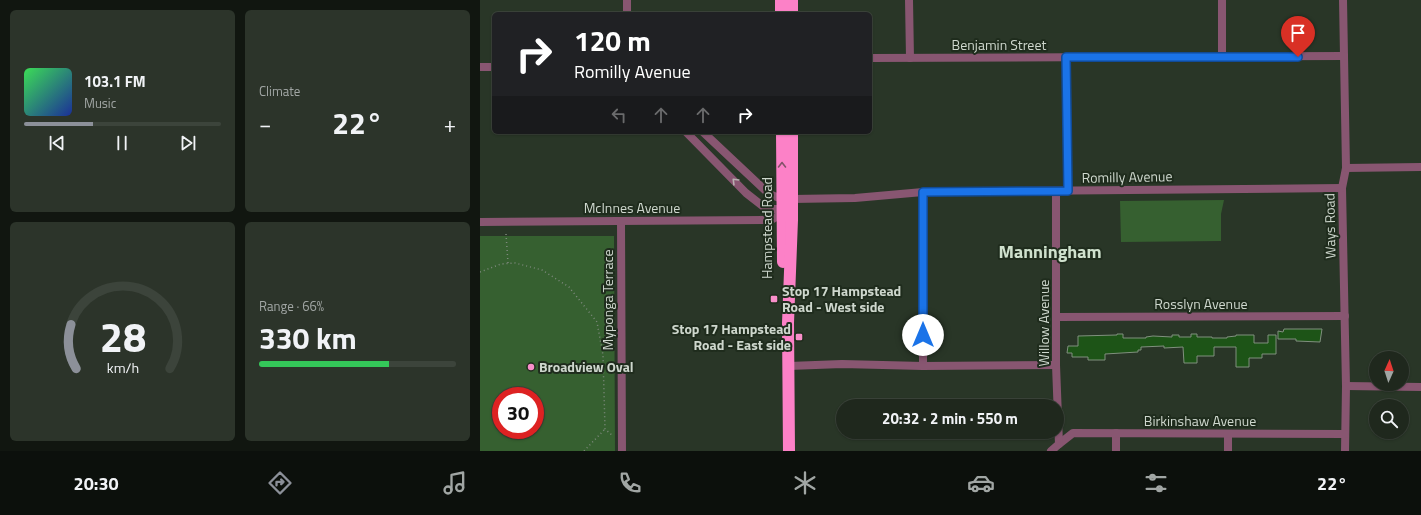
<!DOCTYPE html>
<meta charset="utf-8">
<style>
:root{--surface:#1f281d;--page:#2c342a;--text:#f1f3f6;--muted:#a1a6a4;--line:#3c443b;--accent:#8c9099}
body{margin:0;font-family:"Titillium Web",sans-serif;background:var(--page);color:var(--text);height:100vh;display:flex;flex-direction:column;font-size:15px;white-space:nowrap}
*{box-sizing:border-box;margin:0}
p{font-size:13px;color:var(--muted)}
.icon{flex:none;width:22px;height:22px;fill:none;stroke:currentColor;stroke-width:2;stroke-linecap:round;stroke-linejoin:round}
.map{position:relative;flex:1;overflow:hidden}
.details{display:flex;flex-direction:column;gap:10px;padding:10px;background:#111610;width:480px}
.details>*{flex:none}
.guide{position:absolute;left:12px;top:12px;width:380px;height:122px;border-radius:6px;box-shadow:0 1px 3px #0004,0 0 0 1px var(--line);background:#202124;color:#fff;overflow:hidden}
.needle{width:26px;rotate:3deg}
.controls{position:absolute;left:889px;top:351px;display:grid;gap:8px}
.controls a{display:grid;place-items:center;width:40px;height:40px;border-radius:50%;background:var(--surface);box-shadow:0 1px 3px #0004,0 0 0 1px var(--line);font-size:20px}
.speed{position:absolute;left:12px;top:387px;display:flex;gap:8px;font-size:20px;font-weight:700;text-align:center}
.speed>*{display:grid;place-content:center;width:52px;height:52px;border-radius:50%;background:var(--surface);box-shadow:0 1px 3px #0004,0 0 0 1px var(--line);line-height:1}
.speed .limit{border:6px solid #d22;background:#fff;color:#111}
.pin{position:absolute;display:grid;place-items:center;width:34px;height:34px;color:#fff;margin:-41px -17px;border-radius:50% 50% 50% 0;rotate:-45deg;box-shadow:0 0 4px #0007}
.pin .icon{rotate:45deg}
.me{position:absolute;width:44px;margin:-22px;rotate:0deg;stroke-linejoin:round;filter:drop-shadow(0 0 3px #0008)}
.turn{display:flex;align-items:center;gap:14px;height:84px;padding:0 16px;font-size:18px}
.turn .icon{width:52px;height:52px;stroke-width:2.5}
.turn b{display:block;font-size:28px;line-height:34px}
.lanes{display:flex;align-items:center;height:38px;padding:0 16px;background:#0003;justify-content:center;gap:20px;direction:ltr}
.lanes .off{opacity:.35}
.big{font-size:30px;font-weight:700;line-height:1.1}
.details .card{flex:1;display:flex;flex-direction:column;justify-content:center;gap:6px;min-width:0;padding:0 14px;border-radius:6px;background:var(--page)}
.details .dial{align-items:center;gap:0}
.dial svg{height:104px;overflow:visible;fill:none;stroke:var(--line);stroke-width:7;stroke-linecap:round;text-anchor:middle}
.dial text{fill:var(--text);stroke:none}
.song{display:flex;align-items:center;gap:12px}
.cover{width:48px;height:48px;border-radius:6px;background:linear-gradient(135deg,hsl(130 70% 55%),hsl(230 70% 35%))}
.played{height:4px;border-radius:2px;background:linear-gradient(90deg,var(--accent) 35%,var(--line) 35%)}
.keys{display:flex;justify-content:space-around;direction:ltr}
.heat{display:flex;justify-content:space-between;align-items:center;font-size:22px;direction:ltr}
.charge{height:6px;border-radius:3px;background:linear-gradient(90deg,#34c759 66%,var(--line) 0)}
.details .tiles{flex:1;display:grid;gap:10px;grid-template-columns:repeat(2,1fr)}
.trip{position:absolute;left:356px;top:399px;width:228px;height:40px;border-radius:20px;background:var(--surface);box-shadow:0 1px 3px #0004,0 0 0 1px var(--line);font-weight:700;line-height:40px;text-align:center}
.tabs{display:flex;height:64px;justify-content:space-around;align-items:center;background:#0c100c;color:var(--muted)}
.tabs .icon{width:28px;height:28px}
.tabs .selected{color:var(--accent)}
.tabs b{font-size:18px;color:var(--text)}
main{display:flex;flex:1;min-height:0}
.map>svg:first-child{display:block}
.green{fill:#366030;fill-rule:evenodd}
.building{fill:#1d5417;stroke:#80907e}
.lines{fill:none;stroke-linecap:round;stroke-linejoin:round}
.path{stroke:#7f8a7e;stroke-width:1.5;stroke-dasharray:1 3;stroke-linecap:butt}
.street{stroke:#885671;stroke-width:8}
.highway{stroke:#fc81c7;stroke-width:12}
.oneway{stroke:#825269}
.oneway2{stroke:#b9b0b1}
.route-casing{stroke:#114b97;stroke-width:10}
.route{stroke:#1a73e8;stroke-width:7}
.poi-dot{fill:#f98fca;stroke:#1f2c1d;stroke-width:1.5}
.labels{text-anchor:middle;stroke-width:4;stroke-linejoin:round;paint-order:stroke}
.street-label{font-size:14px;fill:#ced7cd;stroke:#1f2c1d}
.poi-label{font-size:14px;font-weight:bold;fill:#ced7cd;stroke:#1f2c1d;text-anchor:start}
.district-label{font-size:18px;font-weight:bold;fill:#cfe1cd;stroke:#1f2c1d}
</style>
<main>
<section class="details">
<div class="tiles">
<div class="card">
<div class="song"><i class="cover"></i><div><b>103.1 FM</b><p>Music</p></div></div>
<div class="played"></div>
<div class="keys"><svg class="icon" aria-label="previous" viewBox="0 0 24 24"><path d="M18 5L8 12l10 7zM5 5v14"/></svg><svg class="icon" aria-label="pause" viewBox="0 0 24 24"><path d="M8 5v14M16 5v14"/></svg><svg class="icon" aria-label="next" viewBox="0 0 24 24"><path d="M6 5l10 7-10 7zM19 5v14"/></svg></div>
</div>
<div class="card"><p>Climate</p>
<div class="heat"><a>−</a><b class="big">22°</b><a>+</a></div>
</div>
<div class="card dial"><svg viewBox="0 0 100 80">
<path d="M14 69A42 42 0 1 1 86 69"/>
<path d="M14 69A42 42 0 0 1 10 35" stroke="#8c9099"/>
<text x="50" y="56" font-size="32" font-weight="700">28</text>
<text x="50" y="72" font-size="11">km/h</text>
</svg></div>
<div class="card"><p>Range · 66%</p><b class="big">330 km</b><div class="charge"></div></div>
</div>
</section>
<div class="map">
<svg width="941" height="451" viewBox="0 0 941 451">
<rect width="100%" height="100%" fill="#293627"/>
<!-- green -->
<g class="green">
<path d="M744,200L741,214V241L641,242L640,201Z"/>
<path d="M0,236H134L135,451H0ZM21,396H55V430H21Z"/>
</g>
<!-- building -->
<g class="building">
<path d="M804,329H842L840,342L816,341V339H798V331L803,332Z"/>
<path d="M637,334H643V338H666V337L673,336L692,337V335H699V337H711V334H717V337H732V338H747V337L756,336V335H774V343H788V335H796V354H782V358H769V367H756V347H734V356H717V363H704L703,347L684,348V346L661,347V350H658V352L625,354V360H608V357H592V353H587L588,346H598V336L637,335Z"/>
</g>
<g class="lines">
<!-- path -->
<g class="path">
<path d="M26,234L28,263"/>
<path d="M0,272L21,264L35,263L62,270L89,287L117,322L123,355L125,429L133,436"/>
<path d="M104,451L125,429"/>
</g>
<!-- street -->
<g class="street">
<path d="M147,0V14"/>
<path d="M429,0L430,58"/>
<path d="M742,0V57"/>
<path d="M863,0L866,168L862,188L866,386L865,451"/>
<path d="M586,57L588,191"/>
<path d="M390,58L864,56"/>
<path d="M0,67H14"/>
<path d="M206,132L266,193L284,207L294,209H302"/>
<path d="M223,132L289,194L302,199"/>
<path d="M866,168L941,167"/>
<path d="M443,192V366"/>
<path d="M312,199L375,198L443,192L862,188"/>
<path d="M141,221L142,451"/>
<path d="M0,222L291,220L303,213"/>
<path d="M577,317L865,316"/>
<path d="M309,366L362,364L443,366L576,365"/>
<path d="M866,386L941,387"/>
<path d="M636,433V451"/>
<path d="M748,434V451"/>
<path d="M579,444L593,433L865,434"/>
<path d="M571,451L579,444L576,365V192"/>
</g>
<!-- highway -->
<g class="highway">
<path d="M301,0V14"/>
<path d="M312,0V14"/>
<path d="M302,132L303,262"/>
<path d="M309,451L308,323L312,220V132"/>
</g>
</g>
<!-- one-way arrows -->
<defs><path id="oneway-chevron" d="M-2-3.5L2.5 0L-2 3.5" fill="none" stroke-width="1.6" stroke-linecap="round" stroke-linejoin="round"/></defs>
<use class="oneway" href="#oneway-chevron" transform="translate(302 165) rotate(-90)"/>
<use class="oneway2" href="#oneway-chevron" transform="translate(255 181) rotate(-135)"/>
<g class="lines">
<!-- route casing -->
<g class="route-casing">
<path id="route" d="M443,335V192L588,191L586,57H818"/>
</g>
<!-- route -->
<use href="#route" class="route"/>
</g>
<!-- markers -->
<g class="poi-dot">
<rect x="290" y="295" width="8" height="8" rx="2"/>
<rect x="315" y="333" width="8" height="8" rx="2"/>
<circle cx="51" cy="367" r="4"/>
</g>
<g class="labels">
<!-- street labels -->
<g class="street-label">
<text x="519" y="50">Benjamin Street</text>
<text transform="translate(647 177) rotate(-1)" y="5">Romilly Avenue</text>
<text x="152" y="213">McInnes Avenue</text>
<text transform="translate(850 226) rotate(-91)" y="5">Ways Road</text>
<text transform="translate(287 228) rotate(-90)" y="5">Hampstead Road</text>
<text transform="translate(128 300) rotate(-90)" y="5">Myponga Terrace</text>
<text x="721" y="309">Rosslyn Avenue</text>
<text transform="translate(564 323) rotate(-90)" y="5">Willow Avenue</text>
<text x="720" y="426">Birkinshaw Avenue</text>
</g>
<!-- poi labels -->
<g class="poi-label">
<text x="302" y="296">Stop 17 Hampstead<tspan x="302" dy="16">Road - West side</tspan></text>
<text x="311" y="334" text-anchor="end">Stop 17 Hampstead<tspan x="311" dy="16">Road - East side</tspan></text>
<text x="59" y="372">Broadview Oval</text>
</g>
<!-- district labels -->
<g class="district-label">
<text x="570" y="258">Manningham</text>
</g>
</g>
</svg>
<div class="controls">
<a><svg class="needle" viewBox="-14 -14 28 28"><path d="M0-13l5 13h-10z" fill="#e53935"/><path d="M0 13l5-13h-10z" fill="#a1a6a4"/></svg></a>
<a><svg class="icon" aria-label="search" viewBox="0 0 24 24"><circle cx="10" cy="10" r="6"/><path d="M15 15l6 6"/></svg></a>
</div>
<div class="speed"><div class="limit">30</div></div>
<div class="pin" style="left:818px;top:57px;background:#d93025"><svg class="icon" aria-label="arrive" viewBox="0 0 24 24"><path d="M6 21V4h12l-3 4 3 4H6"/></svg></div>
<svg class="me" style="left:443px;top:335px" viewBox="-20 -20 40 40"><circle r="19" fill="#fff"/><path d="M0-13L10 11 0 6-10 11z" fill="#1a73e8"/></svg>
<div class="trip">20:32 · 2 min · 550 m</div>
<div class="guide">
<div class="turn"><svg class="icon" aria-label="right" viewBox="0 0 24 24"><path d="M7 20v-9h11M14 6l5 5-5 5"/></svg><div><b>120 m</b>Romilly Avenue</div></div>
<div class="lanes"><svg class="icon off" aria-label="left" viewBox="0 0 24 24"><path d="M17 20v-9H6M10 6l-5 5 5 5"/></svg><svg class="icon off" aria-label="ahead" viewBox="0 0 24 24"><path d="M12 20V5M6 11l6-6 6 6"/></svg><svg class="icon off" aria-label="ahead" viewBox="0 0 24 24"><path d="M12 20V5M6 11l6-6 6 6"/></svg><svg class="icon" aria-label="right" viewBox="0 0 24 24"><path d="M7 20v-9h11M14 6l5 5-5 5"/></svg></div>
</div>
</div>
</main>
<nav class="tabs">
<b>20:30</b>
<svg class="icon selected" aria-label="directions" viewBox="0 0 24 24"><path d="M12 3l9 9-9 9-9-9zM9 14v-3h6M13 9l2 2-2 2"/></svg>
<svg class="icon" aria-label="music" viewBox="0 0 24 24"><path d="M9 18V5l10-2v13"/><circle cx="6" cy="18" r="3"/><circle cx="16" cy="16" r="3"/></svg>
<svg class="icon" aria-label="phone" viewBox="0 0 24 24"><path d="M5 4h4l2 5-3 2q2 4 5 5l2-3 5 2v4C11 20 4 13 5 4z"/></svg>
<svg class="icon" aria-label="climate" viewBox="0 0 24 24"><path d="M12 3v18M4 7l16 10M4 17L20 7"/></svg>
<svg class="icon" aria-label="car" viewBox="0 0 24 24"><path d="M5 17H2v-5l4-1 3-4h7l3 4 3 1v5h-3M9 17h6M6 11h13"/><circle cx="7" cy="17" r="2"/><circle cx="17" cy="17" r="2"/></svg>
<svg class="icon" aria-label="filters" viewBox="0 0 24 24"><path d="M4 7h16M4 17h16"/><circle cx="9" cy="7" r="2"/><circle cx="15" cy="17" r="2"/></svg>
<b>22°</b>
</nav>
